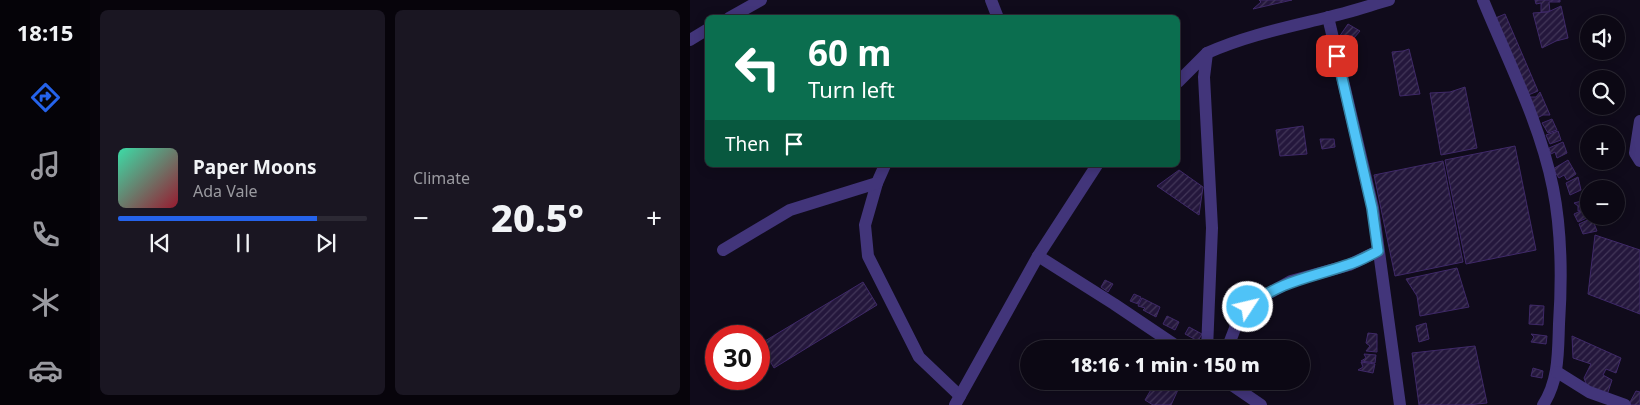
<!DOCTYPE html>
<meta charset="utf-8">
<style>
:root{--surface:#0c0814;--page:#1a1622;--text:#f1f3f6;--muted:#9a9aa0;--line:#2c2934;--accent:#2563eb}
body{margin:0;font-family:"Noto Sans",sans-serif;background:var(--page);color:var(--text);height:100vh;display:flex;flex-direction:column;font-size:19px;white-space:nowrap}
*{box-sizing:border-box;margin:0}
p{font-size:16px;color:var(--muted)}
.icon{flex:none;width:28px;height:28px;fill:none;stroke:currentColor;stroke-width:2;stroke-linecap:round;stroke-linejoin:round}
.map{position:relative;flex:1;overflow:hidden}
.drawer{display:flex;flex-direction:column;gap:10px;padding:10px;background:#07040b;width:600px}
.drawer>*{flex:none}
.guide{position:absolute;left:15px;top:15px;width:475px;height:152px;border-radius:8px;box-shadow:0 2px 12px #0003,0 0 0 1px var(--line);background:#0b6e4f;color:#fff;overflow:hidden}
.fabs{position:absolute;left:890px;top:15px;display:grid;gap:10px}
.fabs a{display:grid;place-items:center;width:45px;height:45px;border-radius:50%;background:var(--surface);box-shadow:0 2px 12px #0003,0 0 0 1px var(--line);font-size:25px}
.speed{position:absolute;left:15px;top:325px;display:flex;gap:10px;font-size:25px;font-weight:700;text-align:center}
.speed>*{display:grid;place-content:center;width:65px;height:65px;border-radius:50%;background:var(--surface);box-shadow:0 2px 12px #0003,0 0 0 1px var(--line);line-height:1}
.speed .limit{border:8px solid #d22;background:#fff;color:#111}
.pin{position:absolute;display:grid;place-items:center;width:42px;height:42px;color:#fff;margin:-21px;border-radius:10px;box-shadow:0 2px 8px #0006}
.me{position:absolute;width:55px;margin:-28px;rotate:55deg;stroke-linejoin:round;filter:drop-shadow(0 0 4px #0008)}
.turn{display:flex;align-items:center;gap:18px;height:105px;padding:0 20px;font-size:22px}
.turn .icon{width:65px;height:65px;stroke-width:2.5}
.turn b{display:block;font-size:35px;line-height:42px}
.then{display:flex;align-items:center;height:48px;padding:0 20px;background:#0003;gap:10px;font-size:19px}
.big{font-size:38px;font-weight:800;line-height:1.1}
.drawer .card{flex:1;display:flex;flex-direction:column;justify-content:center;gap:8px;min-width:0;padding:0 18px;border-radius:8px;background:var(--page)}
.song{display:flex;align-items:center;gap:15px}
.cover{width:60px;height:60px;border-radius:8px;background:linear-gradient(135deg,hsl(160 70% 55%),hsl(350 70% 35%))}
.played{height:5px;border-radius:2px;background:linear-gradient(90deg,var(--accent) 80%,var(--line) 80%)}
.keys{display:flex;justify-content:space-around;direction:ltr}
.heat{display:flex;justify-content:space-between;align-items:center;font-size:28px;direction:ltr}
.drawer .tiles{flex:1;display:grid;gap:10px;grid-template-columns:repeat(2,1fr)}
.trip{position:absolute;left:330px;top:340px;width:290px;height:50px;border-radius:25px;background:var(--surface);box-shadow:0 2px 12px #0003,0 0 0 1px var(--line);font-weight:800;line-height:50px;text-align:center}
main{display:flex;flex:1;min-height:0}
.dock{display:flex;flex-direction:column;width:90px;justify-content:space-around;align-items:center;background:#050308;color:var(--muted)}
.dock .icon{width:35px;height:35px}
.dock .selected{color:var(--accent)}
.dock b{font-size:22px;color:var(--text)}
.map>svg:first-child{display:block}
.building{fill:url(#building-hatch);stroke:#3f2968}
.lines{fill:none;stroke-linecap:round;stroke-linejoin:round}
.minor{stroke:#42357a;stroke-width:12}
.route-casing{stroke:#337fa1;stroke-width:12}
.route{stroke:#4fc3f7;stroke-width:9}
</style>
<main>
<nav class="dock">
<b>18:15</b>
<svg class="icon selected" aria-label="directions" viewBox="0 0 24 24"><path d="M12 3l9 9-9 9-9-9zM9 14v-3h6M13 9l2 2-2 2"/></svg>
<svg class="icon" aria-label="music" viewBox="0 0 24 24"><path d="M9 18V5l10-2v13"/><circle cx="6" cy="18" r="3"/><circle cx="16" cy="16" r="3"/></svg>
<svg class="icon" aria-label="phone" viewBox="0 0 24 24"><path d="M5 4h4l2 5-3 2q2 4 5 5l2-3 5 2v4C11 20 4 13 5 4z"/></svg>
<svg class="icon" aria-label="climate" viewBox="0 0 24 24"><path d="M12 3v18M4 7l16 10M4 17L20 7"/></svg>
<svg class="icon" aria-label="car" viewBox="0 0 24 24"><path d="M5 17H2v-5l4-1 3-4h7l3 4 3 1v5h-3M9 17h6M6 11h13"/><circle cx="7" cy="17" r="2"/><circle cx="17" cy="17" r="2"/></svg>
</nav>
<section class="drawer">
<div class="tiles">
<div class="card">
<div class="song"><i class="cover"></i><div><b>Paper Moons</b><p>Ada Vale</p></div></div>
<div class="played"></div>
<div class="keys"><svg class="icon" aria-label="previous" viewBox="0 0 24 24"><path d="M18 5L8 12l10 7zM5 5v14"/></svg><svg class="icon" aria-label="pause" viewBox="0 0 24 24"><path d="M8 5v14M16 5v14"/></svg><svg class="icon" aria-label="next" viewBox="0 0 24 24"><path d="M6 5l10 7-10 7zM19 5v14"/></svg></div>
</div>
<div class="card"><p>Climate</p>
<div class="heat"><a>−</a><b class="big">20.5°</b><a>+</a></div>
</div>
</div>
</section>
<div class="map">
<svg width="950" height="405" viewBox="0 0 950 405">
<defs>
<pattern id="building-hatch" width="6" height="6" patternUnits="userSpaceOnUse" patternTransform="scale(1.25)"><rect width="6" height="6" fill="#24173c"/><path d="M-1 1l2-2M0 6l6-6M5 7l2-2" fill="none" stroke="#433759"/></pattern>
</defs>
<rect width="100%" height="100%" fill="#100b1b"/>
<!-- building -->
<g class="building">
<path d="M569,0H602L563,9L571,2Z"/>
<path d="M845,0H870V2H859L860,12H851V3L846,4Z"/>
<path d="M871,6L878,38L866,41L852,48L843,13L858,12Z"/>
<path d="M815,14L848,91L836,96L803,19Z"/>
<path d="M658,24L670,31L657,46L647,40Z"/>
<path d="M719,49L730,94L710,96L702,52L713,51Z"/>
<path d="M775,87L787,148L751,155L740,93L760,92Z"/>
<path d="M850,92L860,115H853L847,118L837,97H846Z"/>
<path d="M862,119L867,130L858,133L852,123Z"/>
<path d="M613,126L617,154L590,156L586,130Z"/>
<path d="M868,131L871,140L860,144L856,135Z"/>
<path d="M630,139H644L645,147L632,149Z"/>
<path d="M873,142L877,153L867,158L865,152L861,154L859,148Z"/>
<path d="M825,146L846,250L776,264L755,160Z"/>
<path d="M878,160L886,174L877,180L874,175L869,178L863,169Z"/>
<path d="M753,161L773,262L705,276L684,175Z"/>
<path d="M489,170L513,187L509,215L467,186Z"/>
<path d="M888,177L891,190L880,195L876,183Z"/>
<path d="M895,200L894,205L897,207L888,211V206L884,203Z"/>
<path d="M897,208L899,216H901L888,222L884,214Z"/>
<path d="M902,218L907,231L893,234L889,224Z"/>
<path d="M905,235L950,250V314L898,294Z"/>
<path d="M767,268L779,307L730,316L727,296L716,279Z"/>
<path d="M415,280L423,284L418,292L411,287Z"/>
<path d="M173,282L187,305L84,368L70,344Z"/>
<path d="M444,294L451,297L448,304L440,301Z"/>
<path d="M452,298L470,307L466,317L453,310L455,308L448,306Z"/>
<path d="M840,305L854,306L853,325L839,324Z"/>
<path d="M477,316L489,322L485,330L473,324Z"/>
<path d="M736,323L739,339L729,342L726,326Z"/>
<path d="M499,327L512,334L508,341L495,334Z"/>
<path d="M678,333L687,334V352L676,351L680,346L676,343Z"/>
<path d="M841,334L857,336L856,344L841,342L844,337Z"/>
<path d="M882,336L931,358L926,373L916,369L913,375L922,380L917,395L897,386L894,378L901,364L883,358Z"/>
<path d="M785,346L797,403L777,405H729L722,353Z"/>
<path d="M674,354L686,355L685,363L671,361L676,358Z"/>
<path d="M671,362L685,364L683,373L668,370L673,367Z"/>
<path d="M843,368L853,371L852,378L841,376Z"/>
<path d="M466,381H492L481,405H463L455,400Z"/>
<path d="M946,391L950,392V405H941L939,404Z"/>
</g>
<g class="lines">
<!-- minor -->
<g class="minor">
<path d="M301,0L308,18"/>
<path d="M793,0C818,61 850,123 863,188C872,233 872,279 869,324C868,352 869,381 853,405"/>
<path d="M638,17L683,208L710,405"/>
<path d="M39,18L71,0"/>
<path d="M0,40L18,29"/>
<path d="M517,53C555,36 594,28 635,18C657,13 678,6 699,0"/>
<path d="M488,82L517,53L514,77L522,228L517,349"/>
<path d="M950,121L945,153L950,161"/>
<path d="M195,165L187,183L175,225L178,256L229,357L270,396"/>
<path d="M33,250L100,210L187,183"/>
<path d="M348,256L424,304L491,349"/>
<path d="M537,349L549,318L567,300L601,281L659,265L688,251"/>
<path d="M867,372L899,392L935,405"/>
<path d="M536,381L571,405"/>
<path d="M265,405L348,256L407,165"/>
</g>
</g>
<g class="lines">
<!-- route casing -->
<g class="route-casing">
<path id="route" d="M558,307C590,281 619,278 657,265C668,262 678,256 688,251L682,208L647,56"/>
</g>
<!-- route -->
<use href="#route" class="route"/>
</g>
</svg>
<div class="fabs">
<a><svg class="icon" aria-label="sound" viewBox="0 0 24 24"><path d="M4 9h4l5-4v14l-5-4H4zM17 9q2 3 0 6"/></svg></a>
<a><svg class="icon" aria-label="search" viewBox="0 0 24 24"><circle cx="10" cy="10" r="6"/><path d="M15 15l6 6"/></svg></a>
<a>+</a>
<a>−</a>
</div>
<div class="speed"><div class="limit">30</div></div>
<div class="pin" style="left:647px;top:56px;background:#d93025"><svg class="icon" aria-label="arrive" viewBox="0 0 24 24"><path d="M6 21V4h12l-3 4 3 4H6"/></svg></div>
<svg class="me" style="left:558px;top:307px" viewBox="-20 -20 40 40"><circle r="17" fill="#4fc3f7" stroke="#fff" stroke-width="3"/><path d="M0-11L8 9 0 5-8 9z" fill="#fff"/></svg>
<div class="trip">18:16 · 1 min · 150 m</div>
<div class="guide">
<div class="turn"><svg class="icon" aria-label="left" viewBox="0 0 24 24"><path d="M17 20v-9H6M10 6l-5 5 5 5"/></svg><div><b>60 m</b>Turn left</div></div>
<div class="then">Then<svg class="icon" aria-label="arrive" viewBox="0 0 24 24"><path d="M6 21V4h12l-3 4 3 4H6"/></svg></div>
</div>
</div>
</main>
